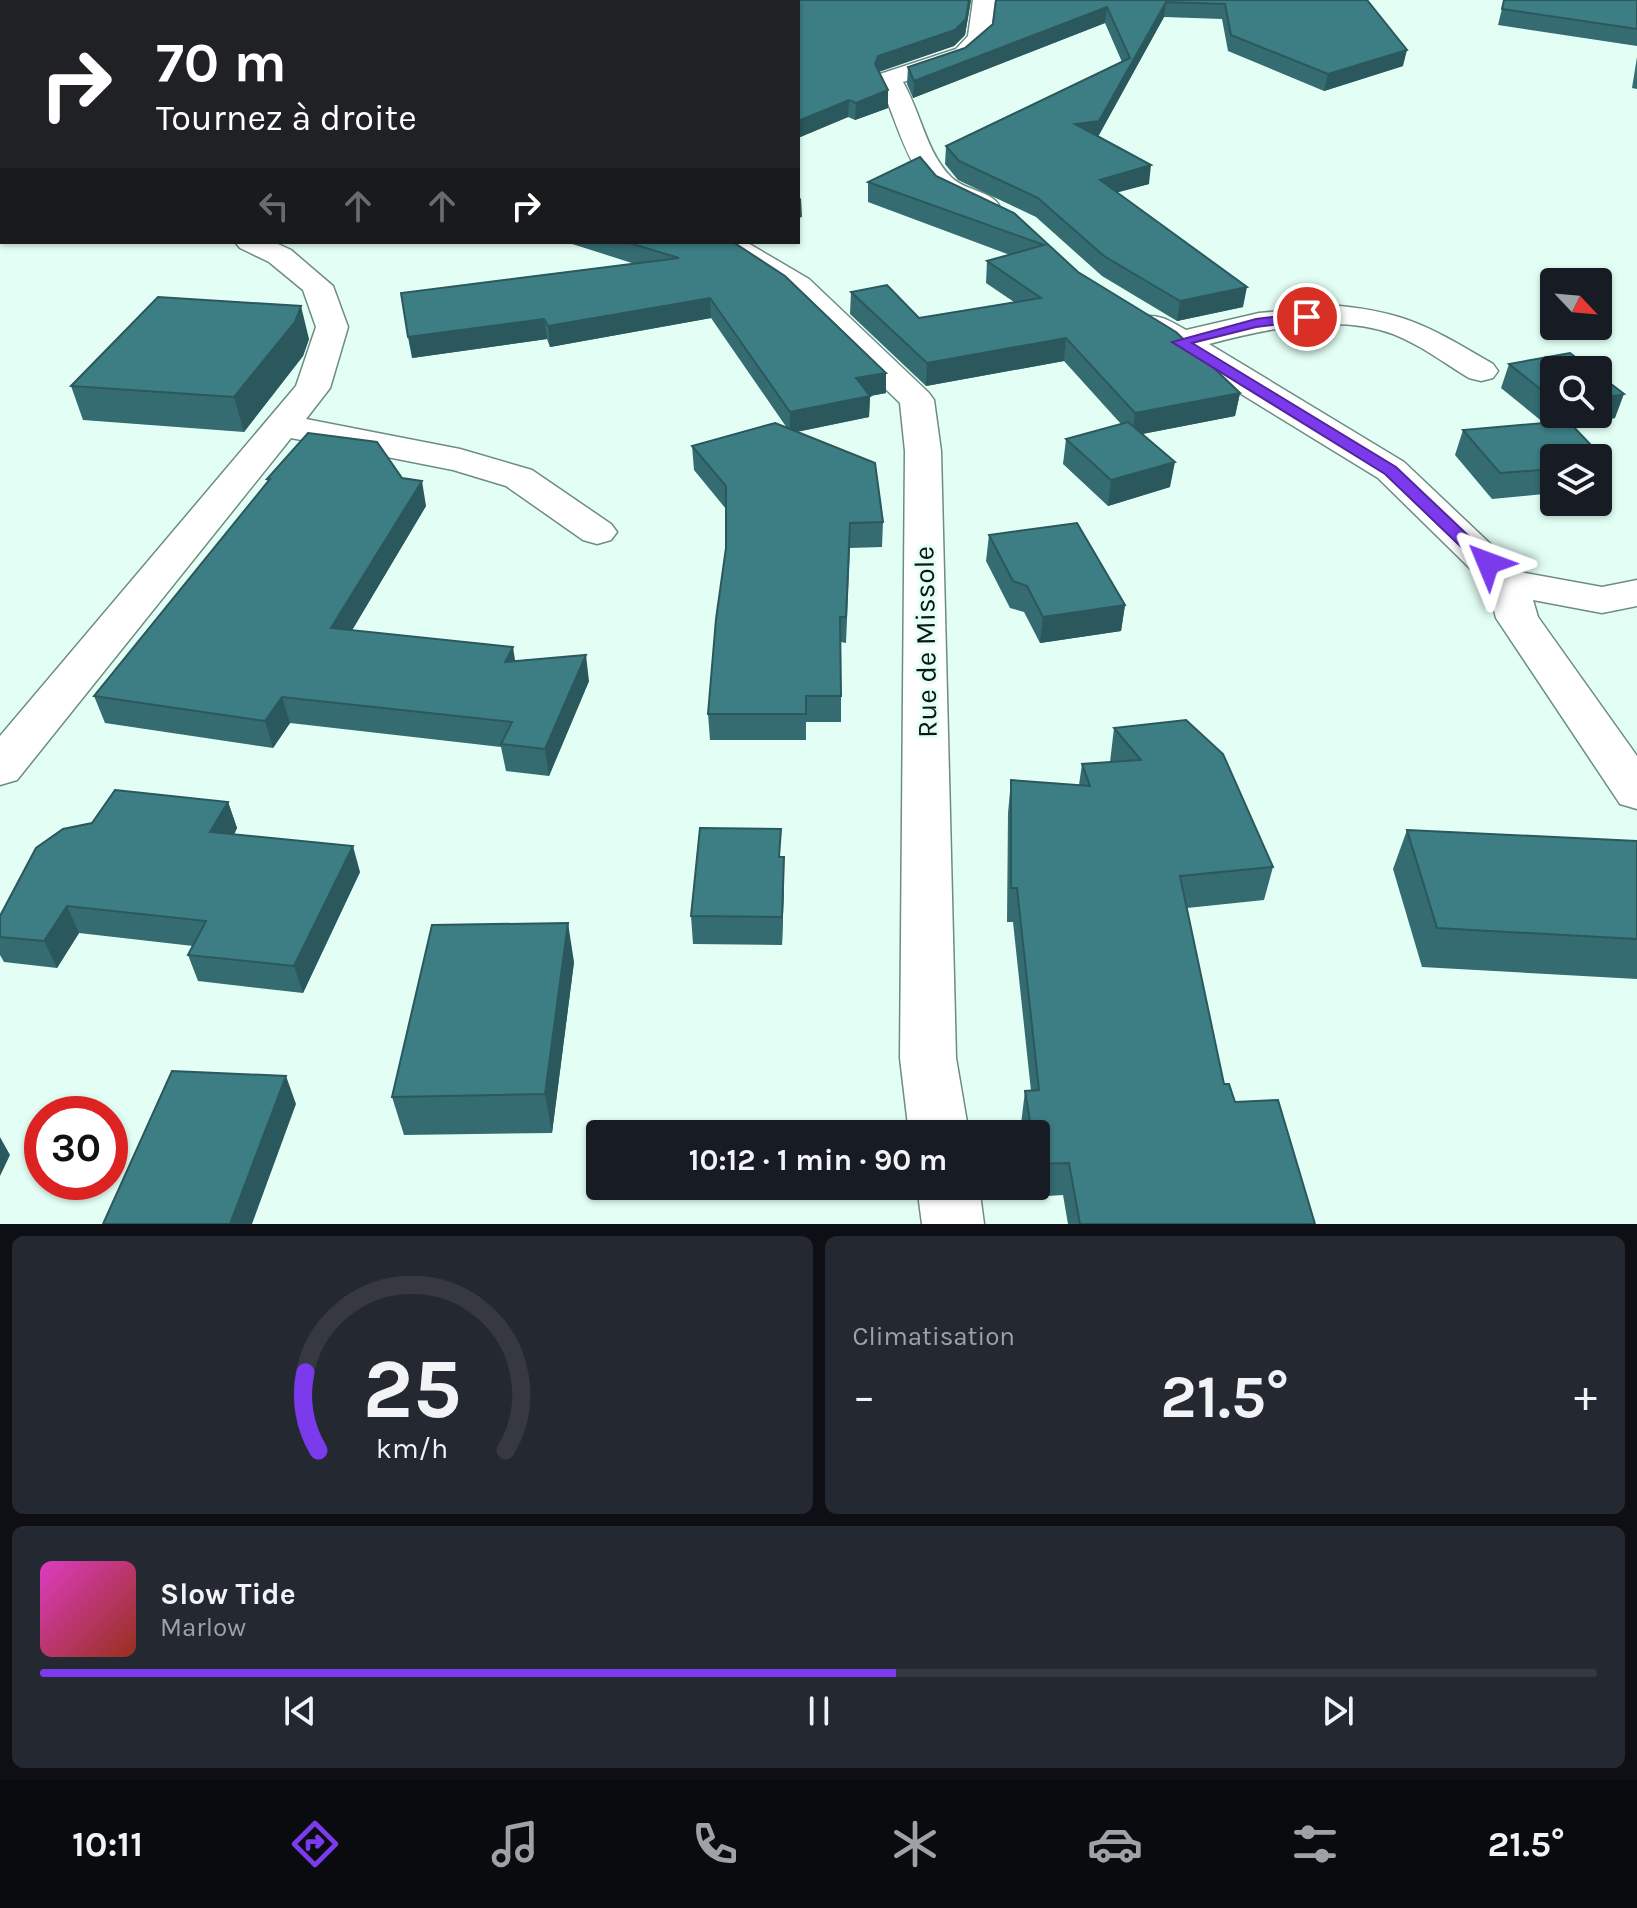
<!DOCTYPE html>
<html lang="fr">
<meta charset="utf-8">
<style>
:root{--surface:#171b24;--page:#242831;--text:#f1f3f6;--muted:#9ea1a6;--line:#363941;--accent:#7c3aed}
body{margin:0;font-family:Karla,sans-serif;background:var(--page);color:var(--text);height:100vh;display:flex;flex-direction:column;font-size:30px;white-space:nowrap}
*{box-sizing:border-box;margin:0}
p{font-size:26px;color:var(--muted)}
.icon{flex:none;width:44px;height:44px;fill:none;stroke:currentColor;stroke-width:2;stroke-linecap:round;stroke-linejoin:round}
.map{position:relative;height:1224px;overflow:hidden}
.panel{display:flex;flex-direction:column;gap:12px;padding:12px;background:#0d0f14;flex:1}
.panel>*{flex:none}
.top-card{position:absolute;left:0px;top:0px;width:800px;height:244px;box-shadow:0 2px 6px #0004;background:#202124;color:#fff;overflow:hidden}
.needle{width:52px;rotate:116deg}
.tools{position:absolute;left:1540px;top:268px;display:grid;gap:16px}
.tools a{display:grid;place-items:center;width:72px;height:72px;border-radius:8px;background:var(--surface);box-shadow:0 2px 6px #0004;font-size:40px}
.speed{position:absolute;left:24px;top:1096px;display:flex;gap:16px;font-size:40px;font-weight:700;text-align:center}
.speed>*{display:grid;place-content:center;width:104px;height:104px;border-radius:50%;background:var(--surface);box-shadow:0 2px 6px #0004;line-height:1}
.speed .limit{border:12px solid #d22;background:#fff;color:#111}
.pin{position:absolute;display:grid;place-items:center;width:68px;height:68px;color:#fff;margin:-34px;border:4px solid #fff;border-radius:50%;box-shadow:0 2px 8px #0007}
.me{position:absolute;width:88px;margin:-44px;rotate:314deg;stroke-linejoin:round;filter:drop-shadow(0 0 6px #0008)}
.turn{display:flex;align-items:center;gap:28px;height:168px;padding:0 24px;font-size:36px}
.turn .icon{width:104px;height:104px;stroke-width:2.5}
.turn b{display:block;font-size:56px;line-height:68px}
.lanes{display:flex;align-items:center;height:76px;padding:0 24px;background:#0003;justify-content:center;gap:40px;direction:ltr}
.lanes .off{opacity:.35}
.big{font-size:60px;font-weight:700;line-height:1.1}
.panel .tile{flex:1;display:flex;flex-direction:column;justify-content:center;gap:12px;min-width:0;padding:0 28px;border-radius:12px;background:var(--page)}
.panel .dial{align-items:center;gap:0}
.dial svg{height:208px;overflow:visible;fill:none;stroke:var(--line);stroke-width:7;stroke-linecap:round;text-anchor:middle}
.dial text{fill:var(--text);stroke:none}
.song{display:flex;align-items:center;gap:24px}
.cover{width:96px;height:96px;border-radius:12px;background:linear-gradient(135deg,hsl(310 70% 55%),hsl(10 70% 35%))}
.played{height:8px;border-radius:4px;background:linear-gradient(90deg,var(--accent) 55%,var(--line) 55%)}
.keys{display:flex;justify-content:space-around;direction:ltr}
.heat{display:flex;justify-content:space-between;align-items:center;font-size:44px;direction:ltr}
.panel .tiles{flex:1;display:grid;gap:12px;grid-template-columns:1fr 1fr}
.tile:last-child{grid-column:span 2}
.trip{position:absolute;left:586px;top:1120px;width:464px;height:80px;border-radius:8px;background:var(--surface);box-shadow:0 2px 6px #0004;font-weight:700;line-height:80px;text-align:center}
.tabs{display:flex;height:128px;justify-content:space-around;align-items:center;background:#090b0e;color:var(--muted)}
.tabs .icon{width:56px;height:56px}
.tabs .active{color:var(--accent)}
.tabs b{font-size:36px;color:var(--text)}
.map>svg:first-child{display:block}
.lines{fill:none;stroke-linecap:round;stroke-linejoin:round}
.street-casing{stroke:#6d8c82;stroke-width:3}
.secondary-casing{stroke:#6d8c82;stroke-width:3}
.street{fill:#fff;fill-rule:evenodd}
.secondary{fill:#dbead8;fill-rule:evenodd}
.wall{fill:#346c72}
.shaded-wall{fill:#2b585c}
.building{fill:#3d7e84;stroke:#2b585c;stroke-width:2}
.route{fill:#7c3aed;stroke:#51269a;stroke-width:2}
.labels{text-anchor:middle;stroke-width:6;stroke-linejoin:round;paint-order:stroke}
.street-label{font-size:28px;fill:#091612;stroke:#e3fff5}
</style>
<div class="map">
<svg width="1637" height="1224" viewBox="0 0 1637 1224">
<rect width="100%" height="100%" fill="#e3fff5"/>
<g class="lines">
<!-- street casing -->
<g class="street-casing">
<g id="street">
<path d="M973,0H995L990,38C970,67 936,71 903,82C921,113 926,152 951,177C965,191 989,190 999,205L995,211C981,214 972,210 959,205C906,185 901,124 877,79L880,74L956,49L968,36Z"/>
<rect x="0" y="172" width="2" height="17"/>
<path d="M235,242H274L291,250L333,286L348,327L330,388L306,419L460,449L532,470L611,524L617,532L611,540L597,544L583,540L506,486L453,470L291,438L17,780L0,785V736L296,386L316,327L303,290L269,262L240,248Z"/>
<path d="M710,242H746L809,279L929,393L934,400L941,451L956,1058L969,1134H909L900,1058L905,451L900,403L787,293L715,248Z"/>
<path d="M1340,306C1410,313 1434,330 1493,364L1498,371L1493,378L1481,381L1469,378C1444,363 1421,345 1393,334C1337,313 1265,329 1209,344L1404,462L1520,572L1602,587L1637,580V606L1602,613L1533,600L1538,617L1637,756V809L1620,804L1496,618L1488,586L1378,478L1168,349L1141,331L1136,324L1141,317C1159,313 1170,321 1186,330L1259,313Z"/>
<path d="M917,1186H979L984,1224H922Z"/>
</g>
</g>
<!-- secondary casing -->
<g class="secondary-casing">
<path id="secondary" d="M2,106V123H0V107Z"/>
</g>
<!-- street -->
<use href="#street" class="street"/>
<!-- secondary -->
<use href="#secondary" class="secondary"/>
</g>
<!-- wall -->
<g class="wall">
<path d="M0,0H971L965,35L954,46L879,72L888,90V108L855,120L848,117L798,138V2H2V105L0,104Z"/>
<path d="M996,0H1367L1403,66L1324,91L1228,51L1222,19L1164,17L1098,137L1149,184L1117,192L1243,307L1177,321L1102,276L1036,217L958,180L945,164L946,146L1122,62L1105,23L913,98L907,84L908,67L965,48L993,24Z"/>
<path d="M1504,0H1637V46L1498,25Z"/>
<path d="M1637,57V89L1632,88Z"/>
<path d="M936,176L1014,213L1078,272L1240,393L1235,416L1142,434L1170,487L1108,506L1063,464L1066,439L1121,424L1064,361L926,386L850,314L851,292L919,318L1014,302L986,283L987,261L1010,255L868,202V182Z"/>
<path d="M566,242H733L886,393L870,396L869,417L797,432L883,522L882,547L850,548L846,643L841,642V722H806V740H710L708,714L726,548V509L694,470L692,446L787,428L711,318L550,347L547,339L412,358L635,264Z"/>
<path d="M309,339L303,356L244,432L83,420L71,386Z"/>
<path d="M1509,364L1554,370V414H1598L1615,418L1573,426L1609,464L1600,489H1598V458H1554V493L1492,499L1455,455L1463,430L1544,423L1501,388Z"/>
<path d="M402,478L426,506L352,630L515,661L589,681L549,776L506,771L501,747L290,723L273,748L105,723L94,696L268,482L267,479Z"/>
<path d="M989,535L1125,605L1121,631L1040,643L1024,612L1010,608L986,561Z"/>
<path d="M1114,728L1273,867L1264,900L1187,908L1224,1084L1315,1224H1068L1063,1195L1032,1197L1030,1186H1036V1134H1022L1021,1124L1025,1091H1031L1013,922H1007L1008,813L1011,780L1079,785L1082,764L1110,762Z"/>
<path d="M228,802L237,828L234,835L360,872L303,993L198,981L188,955L193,946L79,933L57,968L4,962L0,955V916Z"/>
<path d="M1407,830L1637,841V979L1422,967L1393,869Z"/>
<path d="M781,857L784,884L782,945L693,944L691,916Z"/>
<path d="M574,962L552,1133L404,1135L392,1097Z"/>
</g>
<!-- shaded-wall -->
<g class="shaded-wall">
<path d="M969,0H971L965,35L954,46L877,72L875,64L878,56Z"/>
<path d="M1166,2L1164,17L1097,138L1075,124L1099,121Z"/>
<path d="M1107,7L1105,23L913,98L914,81Z"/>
<path d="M1407,50L1403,66L1324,91L1328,74Z"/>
<path d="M888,90V108L855,120L856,103Z"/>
<path d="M849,100L848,117L798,138V121Z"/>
<path d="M1151,165L1149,184L1097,198L1100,180Z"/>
<path d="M801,198L802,217L798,218V200Z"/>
<path d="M1247,287L1243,307L1177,321L1180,301Z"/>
<path d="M710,298L711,318L550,347L548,326Z"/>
<path d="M301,306L309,339L303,356L244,432L234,397Z"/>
<path d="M544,319L547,339L412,358L408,337Z"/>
<path d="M1066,338L1064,361L926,386L927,363Z"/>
<path d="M886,373V393L870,396L869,417L790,433V412L856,378Z"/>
<path d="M1240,393L1235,416L1132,436L1135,413Z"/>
<path d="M1624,394L1615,418L1552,430L1558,414H1598V399Z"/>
<path d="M1175,462L1170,487L1108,506L1111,480Z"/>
<path d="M422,481L426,506L338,654L331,628Z"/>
<path d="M1125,605L1121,631L1040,643L1043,617Z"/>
<path d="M513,647L517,673L505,662Z"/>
<path d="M586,655L589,681L549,776L545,749Z"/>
<path d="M282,697L290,723L273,748L265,721Z"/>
<path d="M228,802L237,828L219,859L210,832Z"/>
<path d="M353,846L360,872L303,993L294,966Z"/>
<path d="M784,857V884L782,945V917Z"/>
<path d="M67,906L79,933L57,968L44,941Z"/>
<path d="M568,923L574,962L552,1133L545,1094Z"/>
<path d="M286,1076L296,1104L252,1224H230Z"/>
<path d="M0,1137L10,1155L0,1176Z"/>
</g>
<!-- building -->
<g class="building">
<path d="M0,0H969L966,19L955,30L878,56L875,64L888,90L856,103L849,100L798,121V2H2V89H0Z"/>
<path d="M996,0H1367L1407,50L1328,74L1231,35L1225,4L1166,2L1099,121L1075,124L1151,165L1100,180L1247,287L1180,301L1104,256L1038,198L959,161L946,146L1130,58L1107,7L914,81L908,67L965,48L993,24Z"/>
<path d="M1504,0H1637V29L1502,9Z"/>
<path d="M920,157L936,176L1014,213L1078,272L1176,332L1240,393L1135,413L1066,338L927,363L851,292L887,285L919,318L1041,298L987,261L1044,245L868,182Z"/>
<path d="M626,242H733L785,276L886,373L856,378L870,396L790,412L710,298L548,326L544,319L408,337L401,293L679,258Z"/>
<path d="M158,297L301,306L295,322L234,397L71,386Z"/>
<path d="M1570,353L1592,370H1554V400L1509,364Z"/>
<path d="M1598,374L1624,394L1598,399Z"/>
<path d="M1568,421L1609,464L1598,465V458H1554V469L1500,473L1463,430Z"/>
<path d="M1128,422L1175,462L1111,480L1066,439Z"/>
<path d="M775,423L875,463L883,522L850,523L846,617H840L841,696H806V714H708L716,619L726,548V486L692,446Z"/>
<path d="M308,433L377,442L402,478L422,481L331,628L513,647L505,662L586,655L545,749L501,744L512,722L282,697L265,721L94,696L270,479H267Z"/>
<path d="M1077,523L1125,605L1043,617L1027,586L1013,581L989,535Z"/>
<path d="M1186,720L1223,754L1273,867L1180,876L1224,1084H1229L1235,1102L1278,1100L1315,1224H1080L1069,1163L1037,1164L1036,1134H1032L1025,1091L1039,1090L1017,888H1011V780L1090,786L1082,764L1141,760L1114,728Z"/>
<path d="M115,790L228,802L210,832L353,846L294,966L188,955L206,921L67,906L44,941L0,937V916L36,848L63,829L92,823Z"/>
<path d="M700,828L781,829L779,857H784L782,917L691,916Z"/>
<path d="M1407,830L1637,841V939L1437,928Z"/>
<path d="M568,923L545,1094L392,1097L432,925Z"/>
<path d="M172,1071L286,1076L230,1224H103Z"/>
</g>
<!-- route -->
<path class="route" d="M1307,313L1312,314V320L1256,327L1192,343L1396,467L1494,560L1497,563L1494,567H1482L1385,474L1172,342L1256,319Z"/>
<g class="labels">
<!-- street labels -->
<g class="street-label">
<text transform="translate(925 642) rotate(-91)" y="10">Rue de Missole</text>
</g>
</g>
</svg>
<div class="tools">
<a><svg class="needle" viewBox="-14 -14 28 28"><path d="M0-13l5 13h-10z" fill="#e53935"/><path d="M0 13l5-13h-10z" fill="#9ea1a6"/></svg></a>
<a><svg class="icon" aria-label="search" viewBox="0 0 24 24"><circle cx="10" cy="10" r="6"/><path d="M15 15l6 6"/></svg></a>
<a><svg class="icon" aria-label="layers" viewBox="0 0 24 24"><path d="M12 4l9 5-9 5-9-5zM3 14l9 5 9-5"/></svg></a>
</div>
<div class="speed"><div class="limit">30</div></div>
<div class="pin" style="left:1307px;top:317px;background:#d93025"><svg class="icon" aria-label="arrive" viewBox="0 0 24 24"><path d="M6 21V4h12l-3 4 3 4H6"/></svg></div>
<svg class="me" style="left:1488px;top:563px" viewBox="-20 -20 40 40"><path d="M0-17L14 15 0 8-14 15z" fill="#7c3aed" stroke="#fff" stroke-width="4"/></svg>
<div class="trip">10:12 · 1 min · 90 m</div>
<div class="top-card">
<div class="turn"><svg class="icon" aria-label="right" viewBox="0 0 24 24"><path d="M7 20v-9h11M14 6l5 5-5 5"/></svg><div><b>70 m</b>Tournez à droite</div></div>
<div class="lanes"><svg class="icon off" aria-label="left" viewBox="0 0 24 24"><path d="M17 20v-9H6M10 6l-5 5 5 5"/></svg><svg class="icon off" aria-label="ahead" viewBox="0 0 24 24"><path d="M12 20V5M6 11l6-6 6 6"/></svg><svg class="icon off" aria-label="ahead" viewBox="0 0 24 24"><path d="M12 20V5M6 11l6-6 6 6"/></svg><svg class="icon" aria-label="right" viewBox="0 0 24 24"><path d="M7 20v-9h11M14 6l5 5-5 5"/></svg></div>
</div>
</div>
<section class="panel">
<div class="tiles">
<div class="tile dial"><svg viewBox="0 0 100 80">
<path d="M14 69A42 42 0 1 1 86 69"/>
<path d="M14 69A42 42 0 0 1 9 39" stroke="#7c3aed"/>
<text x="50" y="56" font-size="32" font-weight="700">25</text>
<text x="50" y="72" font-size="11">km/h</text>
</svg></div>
<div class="tile"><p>Climatisation</p>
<div class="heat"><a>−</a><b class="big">21.5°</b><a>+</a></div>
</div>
<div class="tile">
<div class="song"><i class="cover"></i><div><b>Slow Tide</b><p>Marlow</p></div></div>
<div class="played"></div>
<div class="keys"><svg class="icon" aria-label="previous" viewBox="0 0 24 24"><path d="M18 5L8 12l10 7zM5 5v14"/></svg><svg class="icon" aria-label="pause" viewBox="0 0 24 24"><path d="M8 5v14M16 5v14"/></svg><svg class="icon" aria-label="next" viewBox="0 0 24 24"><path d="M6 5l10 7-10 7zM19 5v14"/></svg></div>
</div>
</div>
</section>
<nav class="tabs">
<b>10:11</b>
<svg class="icon active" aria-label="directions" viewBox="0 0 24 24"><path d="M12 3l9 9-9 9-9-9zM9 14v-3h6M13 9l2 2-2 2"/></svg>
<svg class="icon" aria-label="music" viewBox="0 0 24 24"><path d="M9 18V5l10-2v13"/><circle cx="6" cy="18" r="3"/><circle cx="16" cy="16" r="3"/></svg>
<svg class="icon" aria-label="phone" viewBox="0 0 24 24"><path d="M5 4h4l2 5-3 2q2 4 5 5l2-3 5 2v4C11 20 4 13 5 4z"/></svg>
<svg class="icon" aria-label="climate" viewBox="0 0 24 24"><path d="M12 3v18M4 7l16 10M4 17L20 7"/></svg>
<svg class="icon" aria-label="car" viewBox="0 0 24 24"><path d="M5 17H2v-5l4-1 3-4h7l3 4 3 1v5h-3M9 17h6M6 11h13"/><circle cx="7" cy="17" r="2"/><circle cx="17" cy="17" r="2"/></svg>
<svg class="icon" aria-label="filters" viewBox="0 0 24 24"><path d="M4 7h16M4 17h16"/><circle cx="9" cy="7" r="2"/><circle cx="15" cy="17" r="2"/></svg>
<b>21.5°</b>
</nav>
